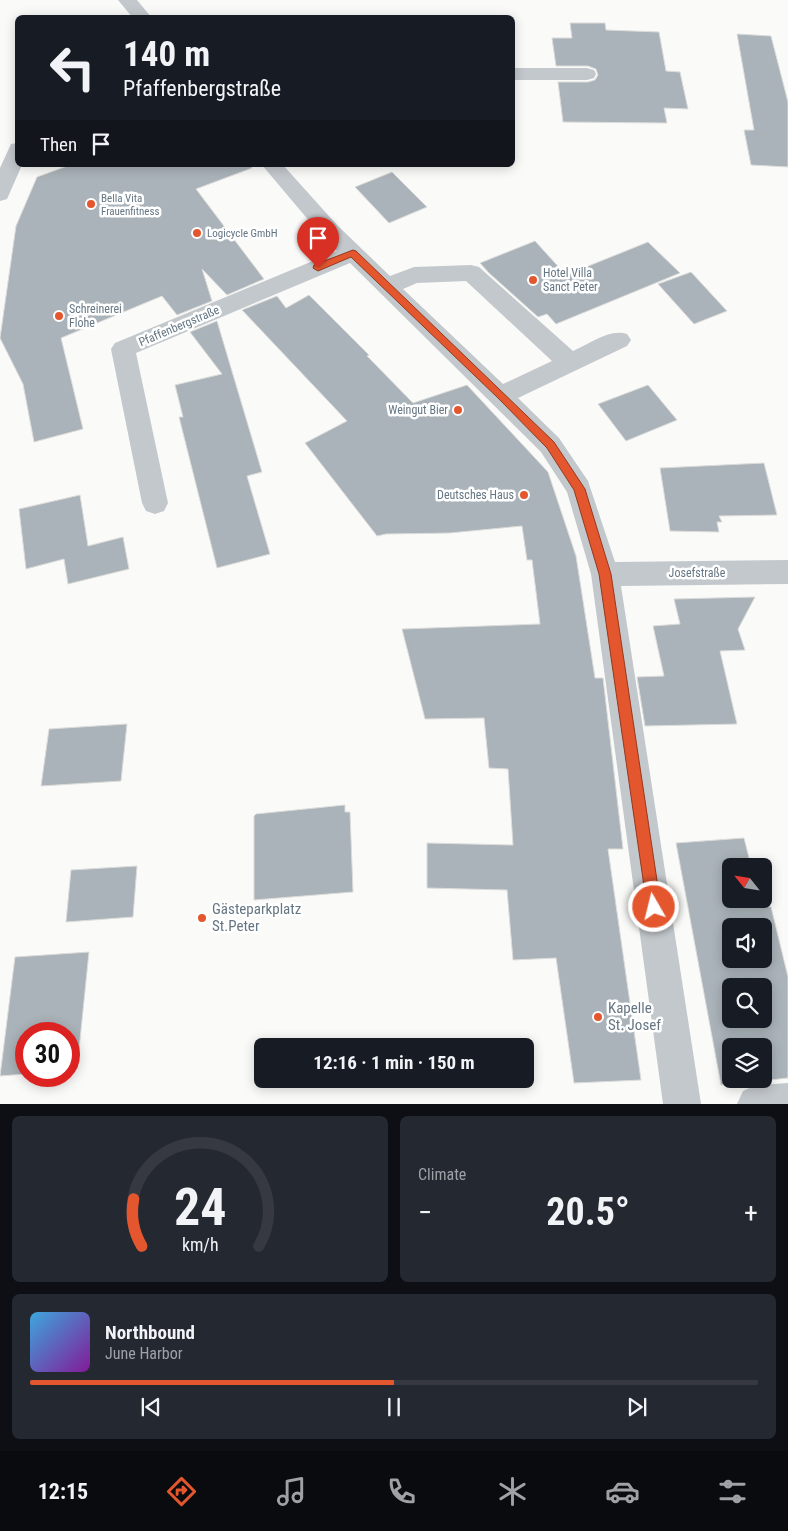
<!DOCTYPE html>
<meta charset="utf-8">
<style>
:root{--surface:#171b24;--page:#242831;--text:#f1f3f6;--muted:#9ea1a6;--line:#363941;--accent:#e4572e}
body{margin:0;font-family:"Roboto Condensed",sans-serif;background:var(--page);color:var(--text);height:100vh;display:flex;flex-direction:column;font-size:19px;white-space:nowrap}
*{box-sizing:border-box;margin:0}
p{font-size:16px;color:var(--muted)}
.icon{flex:none;width:28px;height:28px;fill:none;stroke:currentColor;stroke-width:2;stroke-linecap:round;stroke-linejoin:round}
.map{position:relative;height:1104px;overflow:hidden}
.sheet{display:flex;flex-direction:column;gap:12px;padding:12px;background:#0d0f14;flex:1}
.sheet>*{flex:none}
.top-card{position:absolute;left:15px;top:15px;width:500px;height:152px;border-radius:8px;box-shadow:0 2px 12px #0003;background:#171b24;color:var(--text);overflow:hidden}
.needle{width:32px;rotate:300deg}
.fabs{position:absolute;left:722px;top:858px;display:grid;gap:10px}
.fabs a{display:grid;place-items:center;width:50px;height:50px;border-radius:8px;background:var(--surface);box-shadow:0 2px 12px #0003;font-size:25px}
.speed{position:absolute;left:15px;top:1022px;display:flex;gap:10px;font-size:25px;font-weight:700;text-align:center}
.speed>*{display:grid;place-content:center;width:65px;height:65px;border-radius:50%;background:var(--surface);box-shadow:0 2px 12px #0003;line-height:1}
.speed .limit{border:8px solid #d22;background:#fff;color:#111}
.pin{position:absolute;display:grid;place-items:center;width:42px;height:42px;color:#fff;margin:-51px -21px;border-radius:50% 50% 50% 0;rotate:-45deg;box-shadow:0 0 5px #0007}
.pin .icon{rotate:45deg}
.me{position:absolute;width:55px;margin:-28px;rotate:352deg;stroke-linejoin:round;filter:drop-shadow(0 0 4px #0008)}
.turn{display:flex;align-items:center;gap:18px;height:105px;padding:0 25px;font-size:22px}
.turn .icon{width:65px;height:65px;stroke-width:2.5}
.turn b{display:block;font-size:35px;line-height:42px}
.then{display:flex;align-items:center;height:48px;padding:0 25px;background:#0003;gap:10px;font-size:19px}
.big{font-size:38px;font-weight:700;line-height:1.1}
.sheet .card{flex:1;display:flex;flex-direction:column;justify-content:center;gap:8px;min-width:0;padding:0 18px;border-radius:8px;background:var(--page)}
.sheet .dial{align-items:center;gap:0}
.dial svg{height:130px;overflow:visible;fill:none;stroke:var(--line);stroke-width:7;stroke-linecap:round;text-anchor:middle}
.dial text{fill:var(--text);stroke:none}
.song{display:flex;align-items:center;gap:15px}
.cover{width:60px;height:60px;border-radius:8px;background:linear-gradient(135deg,hsl(200 70% 55%),hsl(290 70% 35%))}
.played{height:5px;border-radius:2px;background:linear-gradient(90deg,var(--accent) 50%,var(--line) 50%)}
.keys{display:flex;justify-content:space-around;direction:ltr}
.heat{display:flex;justify-content:space-between;align-items:center;font-size:28px;direction:ltr}
.sheet .tiles{flex:1;display:grid;gap:12px;grid-template-columns:1fr 1fr}
.card:last-child{grid-column:span 2}
.trip{position:absolute;left:254px;top:1038px;width:280px;height:50px;border-radius:8px;background:var(--surface);box-shadow:0 2px 12px #0003;font-weight:700;line-height:50px;text-align:center}
.dock{display:flex;height:80px;justify-content:space-around;align-items:center;background:#090b0e;color:var(--muted)}
.dock .icon{width:35px;height:35px}
.dock .active{color:var(--accent)}
.dock b{font-size:22px;color:var(--text)}
.map>svg:first-child{display:block}
.building{fill:#aab3b9;stroke:#dcdcda;fill-rule:evenodd}
.lines{fill:none;stroke-linecap:round;stroke-linejoin:round}
.minor{fill:#c3c8cc;fill-rule:evenodd}
.route{fill:#e4572e;stroke:#94391e}
.poi-dot{fill:#e4572e;stroke:#fff;stroke-width:2}
.labels{text-anchor:middle;stroke-width:5;stroke-linejoin:round;paint-order:stroke}
.far-poi-label{font-size:11px;fill:#657683;stroke:#fff;text-anchor:start}
.poi-label{font-size:12px;fill:#657683;stroke:#fff;text-anchor:start}
.street-label{font-size:12px;fill:#657683;stroke:#fff}
.near-poi-label{font-size:15px;fill:#657683;stroke:#fff;text-anchor:start}
</style>
<div class="map">
<svg width="788" height="1104" viewBox="0 0 788 1104">
<rect width="100%" height="100%" fill="#fafaf8"/>
<!-- building -->
<g class="building">
<path d="M570,23H605L606,30L659,32L666,71L680,72L688,109L664,108L667,123L563,122L558,82H588L595,80L598,75L596,69L588,66H556L552,38H572Z"/>
<path d="M737,34L771,36L788,102V167L751,165L744,130H754Z"/>
<path d="M70,165H251L252,168L196,189L264,279L227,295L202,269L212,301L177,315L162,296L61,338L83,429L34,442L23,384L0,338L16,226L37,177Z"/>
<path d="M392,172L427,207L389,223L355,187Z"/>
<path d="M535,241L566,275L648,242L680,273L556,324L547,314L538,317L489,273L480,263Z"/>
<path d="M691,272L727,311L694,324L658,284Z"/>
<path d="M309,295L369,355L367,356L413,403L467,385L548,472L576,556L595,678H603L623,849H608L641,1080L574,1083L556,958L513,960L507,890L427,888V843L513,845L508,769L489,768L484,718L425,719L402,629L540,624L532,560H527L522,526L450,533L386,534L377,536L305,443L347,421L242,310L277,296L286,308Z"/>
<path d="M217,321L262,472L247,476L270,554L217,568L179,417H183L175,385L222,374L190,332Z"/>
<path d="M648,385L677,420L626,441L598,404Z"/>
<path d="M764,463L777,515L719,516L722,522H717L719,532L670,531L660,468Z"/>
<path d="M80,495L88,546L123,537L129,569L68,584L64,559L26,569L19,509Z"/>
<path d="M755,597L738,629L745,650L720,651L737,724L645,726L637,677L664,676L653,626L680,624L674,599Z"/>
<path d="M127,724L121,781L41,786L49,729Z"/>
<path d="M345,805V812H350L353,892L254,900V816L256,814Z"/>
<path d="M744,838L751,866H731V899H759L760,904L771,907L788,977V1078L721,1085L676,843ZM731,926H764V959H731ZM731,986H764V1019H731ZM731,1046H764V1079H731Z"/>
<path d="M137,866L133,917L66,922L71,870Z"/>
<path d="M89,952L77,1069L69,1070V1034H26V1074L0,1076L15,957Z"/>
</g>
<g class="lines">
<!-- minor -->
<g class="minor">
<path d="M118,0H137L152,18H133Z"/>
<path d="M512,68H587L594,70L596,74L594,78L587,80H512Z"/>
<path d="M18,143V165H22L7,199L0,201V168L11,144Z"/>
<path d="M262,165H283L337,225L390,276L414,267L471,265L479,267L573,351C589,344 610,328 627,334L631,340L627,346L518,398L559,438L588,481L615,562L788,560V584L621,586L701,1104H663L591,574L567,492L541,452L350,263L136,353L168,503L164,511L155,514L146,511L142,503L111,349L115,343L337,251L321,235ZM466,281L552,361L503,384L403,289L417,283Z"/>
<path d="M788,1083V1104H737L743,1091L756,1085Z"/>
</g>
</g>
<!-- route -->
<path class="route" d="M353,250L356,251L554,442L585,489L611,574L661,907L659,912L654,914L649,912L647,907L599,574L574,490L547,448L498,398L351,257L318,271L313,268L314,265Z"/>
<!-- markers -->
<g class="poi-dot">
<circle cx="91" cy="204" r="5"/>
<circle cx="197" cy="233" r="5"/>
<circle cx="533" cy="280" r="5"/>
<circle cx="59" cy="316" r="5"/>
<circle cx="458" cy="410" r="5"/>
<circle cx="524" cy="495" r="5"/>
<circle cx="202" cy="918" r="5"/>
<circle cx="598" cy="1017" r="5"/>
</g>
<g class="labels">
<!-- far-poi labels -->
<g class="far-poi-label">
<text x="101" y="202">Bella Vita<tspan x="101" dy="13">Frauenfitness</tspan></text>
<text x="207" y="237">Logicycle GmbH</text>
</g>
<!-- poi labels -->
<g class="poi-label">
<text x="543" y="277">Hotel Villa<tspan x="543" dy="14">Sanct Peter</tspan></text>
<text x="69" y="313">Schreinerei<tspan x="69" dy="14">Flohe</tspan></text>
<text x="448" y="414" text-anchor="end">Weingut Bier</text>
<text x="514" y="499" text-anchor="end">Deutsches Haus</text>
</g>
<!-- street labels -->
<g class="street-label">
<text transform="translate(179 326) rotate(-23)" y="4">Pfaffenbergstraße</text>
<text x="697" y="577">Josefstraße</text>
</g>
<!-- near-poi labels -->
<g class="near-poi-label">
<text x="212" y="914">Gästeparkplatz<tspan x="212" dy="17">St.Peter</tspan></text>
<text x="608" y="1013">Kapelle<tspan x="608" dy="17">St. Josef</tspan></text>
</g>
</g>
</svg>
<div class="fabs">
<a><svg class="needle" viewBox="-14 -14 28 28"><path d="M0-13l5 13h-10z" fill="#e53935"/><path d="M0 13l5-13h-10z" fill="#9ea1a6"/></svg></a>
<a><svg class="icon" aria-label="sound" viewBox="0 0 24 24"><path d="M4 9h4l5-4v14l-5-4H4zM17 9q2 3 0 6"/></svg></a>
<a><svg class="icon" aria-label="search" viewBox="0 0 24 24"><circle cx="10" cy="10" r="6"/><path d="M15 15l6 6"/></svg></a>
<a><svg class="icon" aria-label="layers" viewBox="0 0 24 24"><path d="M12 4l9 5-9 5-9-5zM3 14l9 5 9-5"/></svg></a>
</div>
<div class="speed"><div class="limit">30</div></div>
<div class="pin" style="left:318px;top:268px;background:#d93025"><svg class="icon" aria-label="arrive" viewBox="0 0 24 24"><path d="M6 21V4h12l-3 4 3 4H6"/></svg></div>
<svg class="me" style="left:654px;top:907px" viewBox="-20 -20 40 40"><circle r="17" fill="#e4572e" stroke="#fff" stroke-width="3"/><path d="M0-11L8 9 0 5-8 9z" fill="#fff"/></svg>
<div class="trip">12:16 · 1 min · 150 m</div>
<div class="top-card">
<div class="turn"><svg class="icon" aria-label="left" viewBox="0 0 24 24"><path d="M17 20v-9H6M10 6l-5 5 5 5"/></svg><div><b>140 m</b>Pfaffenbergstraße</div></div>
<div class="then">Then<svg class="icon" aria-label="arrive" viewBox="0 0 24 24"><path d="M6 21V4h12l-3 4 3 4H6"/></svg></div>
</div>
</div>
<section class="sheet">
<div class="tiles">
<div class="card dial"><svg viewBox="0 0 100 80">
<path d="M14 69A42 42 0 1 1 86 69"/>
<path d="M14 69A42 42 0 0 1 9 40" stroke="#e4572e"/>
<text x="50" y="56" font-size="32" font-weight="700">24</text>
<text x="50" y="72" font-size="11">km/h</text>
</svg></div>
<div class="card"><p>Climate</p>
<div class="heat"><a>−</a><b class="big">20.5°</b><a>+</a></div>
</div>
<div class="card">
<div class="song"><i class="cover"></i><div><b>Northbound</b><p>June Harbor</p></div></div>
<div class="played"></div>
<div class="keys"><svg class="icon" aria-label="previous" viewBox="0 0 24 24"><path d="M18 5L8 12l10 7zM5 5v14"/></svg><svg class="icon" aria-label="pause" viewBox="0 0 24 24"><path d="M8 5v14M16 5v14"/></svg><svg class="icon" aria-label="next" viewBox="0 0 24 24"><path d="M6 5l10 7-10 7zM19 5v14"/></svg></div>
</div>
</div>
</section>
<nav class="dock">
<b>12:15</b>
<svg class="icon active" aria-label="directions" viewBox="0 0 24 24"><path d="M12 3l9 9-9 9-9-9zM9 14v-3h6M13 9l2 2-2 2"/></svg>
<svg class="icon" aria-label="music" viewBox="0 0 24 24"><path d="M9 18V5l10-2v13"/><circle cx="6" cy="18" r="3"/><circle cx="16" cy="16" r="3"/></svg>
<svg class="icon" aria-label="phone" viewBox="0 0 24 24"><path d="M5 4h4l2 5-3 2q2 4 5 5l2-3 5 2v4C11 20 4 13 5 4z"/></svg>
<svg class="icon" aria-label="climate" viewBox="0 0 24 24"><path d="M12 3v18M4 7l16 10M4 17L20 7"/></svg>
<svg class="icon" aria-label="car" viewBox="0 0 24 24"><path d="M5 17H2v-5l4-1 3-4h7l3 4 3 1v5h-3M9 17h6M6 11h13"/><circle cx="7" cy="17" r="2"/><circle cx="17" cy="17" r="2"/></svg>
<svg class="icon" aria-label="filters" viewBox="0 0 24 24"><path d="M4 7h16M4 17h16"/><circle cx="9" cy="7" r="2"/><circle cx="15" cy="17" r="2"/></svg>
</nav>
